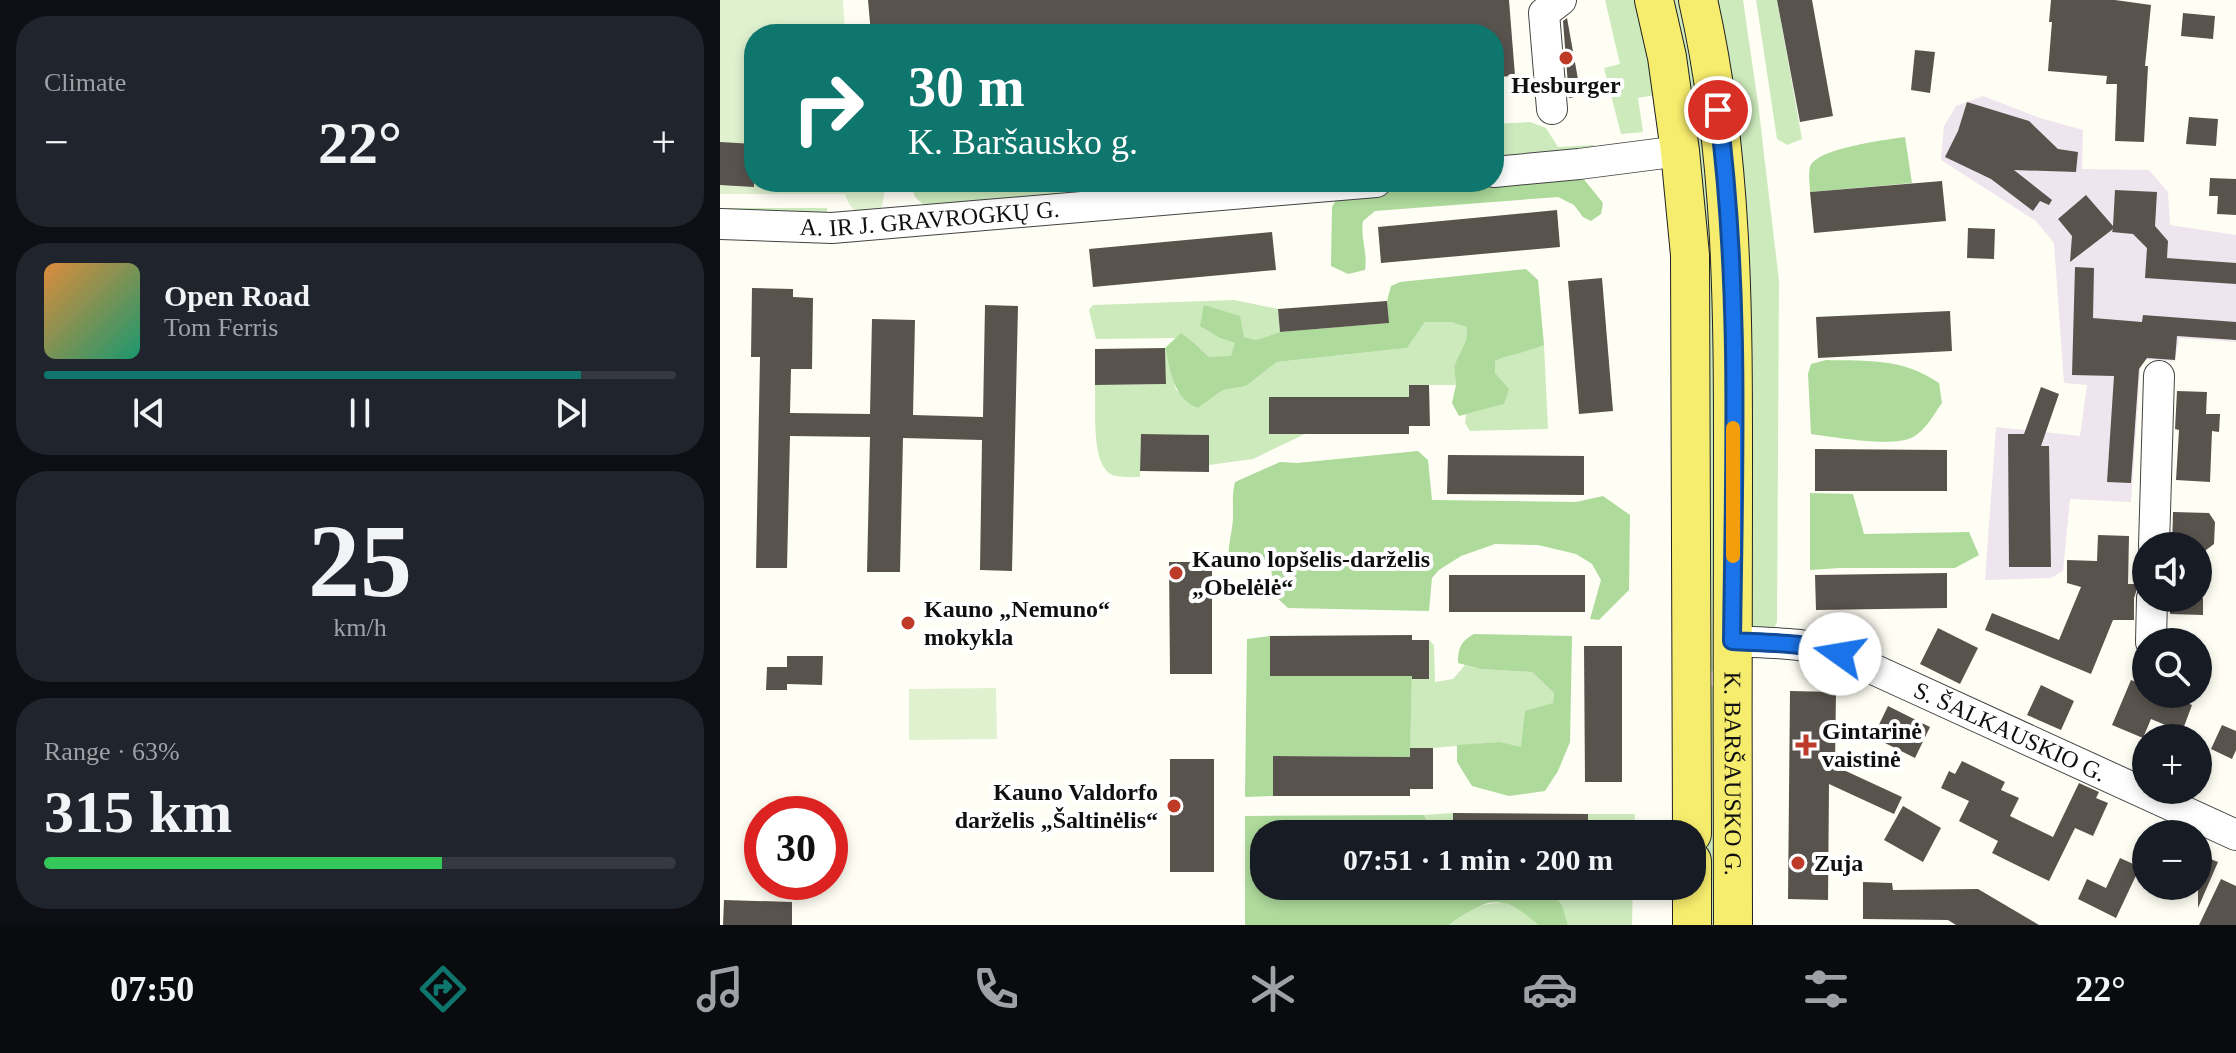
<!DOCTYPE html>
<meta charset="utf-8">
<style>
:root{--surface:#171b24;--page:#20242c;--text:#f1f3f6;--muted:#9ea1a6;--line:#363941;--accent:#0f766e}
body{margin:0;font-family:"Times New Roman",serif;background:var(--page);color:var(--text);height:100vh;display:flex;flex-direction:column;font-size:30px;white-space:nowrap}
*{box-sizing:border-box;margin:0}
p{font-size:26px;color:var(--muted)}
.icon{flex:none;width:44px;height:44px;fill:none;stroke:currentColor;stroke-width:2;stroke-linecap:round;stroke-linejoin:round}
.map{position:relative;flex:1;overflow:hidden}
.details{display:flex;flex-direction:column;gap:16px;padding:16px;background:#0d0f14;width:720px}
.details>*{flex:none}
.banner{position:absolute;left:24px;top:24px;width:760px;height:168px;border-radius:32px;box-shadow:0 4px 12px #0003;background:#0f766e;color:#fff;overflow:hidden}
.fabs{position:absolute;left:1412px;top:532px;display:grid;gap:16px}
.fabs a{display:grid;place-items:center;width:80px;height:80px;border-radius:50%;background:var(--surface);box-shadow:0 4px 12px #0003;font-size:40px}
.speed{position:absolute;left:24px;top:796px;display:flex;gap:16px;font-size:40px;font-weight:700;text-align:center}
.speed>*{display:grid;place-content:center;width:104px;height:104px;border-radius:50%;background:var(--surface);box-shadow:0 4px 12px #0003;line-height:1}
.speed .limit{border:12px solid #d22;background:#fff;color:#111}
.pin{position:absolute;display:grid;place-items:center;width:68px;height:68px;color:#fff;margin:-34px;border:4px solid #fff;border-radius:50%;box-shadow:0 2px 8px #0007}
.me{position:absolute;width:88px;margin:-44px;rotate:283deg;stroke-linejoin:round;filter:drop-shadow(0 0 6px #0008)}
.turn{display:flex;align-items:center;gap:28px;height:168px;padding:0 32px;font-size:36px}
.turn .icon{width:104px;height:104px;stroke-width:2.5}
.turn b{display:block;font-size:56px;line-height:68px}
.big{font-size:60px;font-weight:700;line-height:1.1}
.details .tile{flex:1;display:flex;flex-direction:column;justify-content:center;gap:12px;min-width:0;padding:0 28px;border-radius:32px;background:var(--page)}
.details .dial{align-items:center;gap:0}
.dial b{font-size:104px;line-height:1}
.song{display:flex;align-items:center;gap:24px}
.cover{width:96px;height:96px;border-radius:12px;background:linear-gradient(135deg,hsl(30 70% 55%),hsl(160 70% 35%))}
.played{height:8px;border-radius:4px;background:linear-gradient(90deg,var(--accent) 85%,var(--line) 85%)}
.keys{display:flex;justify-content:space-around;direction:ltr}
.heat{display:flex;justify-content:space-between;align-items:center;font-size:44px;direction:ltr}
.charge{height:12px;border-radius:6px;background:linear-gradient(90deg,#34c759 63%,var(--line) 0)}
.trip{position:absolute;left:530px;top:820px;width:456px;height:80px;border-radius:32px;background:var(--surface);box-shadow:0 4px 12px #0003;font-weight:700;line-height:80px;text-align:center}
.menu{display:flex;height:128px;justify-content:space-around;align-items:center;background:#090b0e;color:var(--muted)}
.menu .icon{width:56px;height:56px}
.menu .current{color:var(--accent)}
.menu b{font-size:36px;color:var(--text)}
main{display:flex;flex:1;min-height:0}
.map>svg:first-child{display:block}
.industrial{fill:#eee5ee}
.green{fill:#cdeabd}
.forest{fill:#aeda9c}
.pitch{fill:#dff1cf}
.building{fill:#59534d}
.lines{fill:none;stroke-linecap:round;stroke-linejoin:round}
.minor-casing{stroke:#434343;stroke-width:32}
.major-casing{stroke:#212121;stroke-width:40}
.minor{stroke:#fff;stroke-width:30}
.major{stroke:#f6ec6d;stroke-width:38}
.route-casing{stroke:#114b97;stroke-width:20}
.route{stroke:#1a73e8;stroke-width:14}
.slow{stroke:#f59e0b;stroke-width:14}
.poi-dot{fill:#bf3b29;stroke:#fff;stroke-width:3}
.labels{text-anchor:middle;stroke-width:8;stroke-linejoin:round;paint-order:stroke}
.poi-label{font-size:24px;font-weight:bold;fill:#101010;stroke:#fff;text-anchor:start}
.street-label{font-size:24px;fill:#101010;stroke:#fff}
</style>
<main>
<section class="details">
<div class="tile"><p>Climate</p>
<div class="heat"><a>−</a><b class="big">22°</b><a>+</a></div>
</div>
<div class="tile">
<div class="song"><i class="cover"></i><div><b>Open Road</b><p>Tom Ferris</p></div></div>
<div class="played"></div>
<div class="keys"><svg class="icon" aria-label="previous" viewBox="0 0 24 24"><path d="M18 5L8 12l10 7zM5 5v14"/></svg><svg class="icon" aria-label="pause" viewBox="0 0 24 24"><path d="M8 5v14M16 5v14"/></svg><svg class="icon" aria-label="next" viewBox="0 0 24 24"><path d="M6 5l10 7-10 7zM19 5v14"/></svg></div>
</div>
<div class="tile dial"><b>25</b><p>km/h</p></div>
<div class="tile"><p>Range · 63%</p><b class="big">315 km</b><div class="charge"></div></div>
</section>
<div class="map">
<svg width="1516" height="925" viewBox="0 0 1516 925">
<rect width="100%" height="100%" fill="#fffef4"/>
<!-- industrial -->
<path class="industrial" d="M1263,96L1320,118L1363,130L1362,169L1429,170L1448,192L1450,225L1516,235V342L1459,338L1455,361L1421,359L1411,502L1350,499L1343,571L1331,578L1265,580L1276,427L1360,436L1367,385L1344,383L1334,243L1316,221L1221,160L1224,126L1236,106Z"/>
<!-- green -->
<g class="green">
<path d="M885,0H917L935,95L918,98L923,132L901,134L884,68L900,64Z"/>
<path d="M949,0H958L977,99L987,169L995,287L996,671H986Z"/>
<path d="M995,0H1023L1038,103L1059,281L1057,622L1054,629L1036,631L1030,623Z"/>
<path d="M1036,0H1057L1082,139L1067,145L1057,139Z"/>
<path d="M810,122L826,128L838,147L874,145L872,149L774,160V124Z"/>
<path d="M190,182H528L204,205L195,197Z"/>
<path d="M0,208H107V214L0,213Z"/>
<path d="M514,300L558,309L560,332L536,340L524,337L500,338L515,343L512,357H489L472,341L461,334L456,338L376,339L369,310L373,305Z"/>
<path d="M705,322H731L747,326L746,340L734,366L736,385H689V397H550L549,434H585L533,459L489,465V435L421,434L420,477C411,477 396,478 389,473C371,460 376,406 375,385L446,384L445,348L456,390L478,408L503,390L526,386L557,362L687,348Z"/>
<path d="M824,345L828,429L750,431L745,423L746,414L784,404L775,373V361C791,354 807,352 824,345Z"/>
<path d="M709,640L714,645L715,682L733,679L745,665L761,669L812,672L834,693L833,703L804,733L801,748L780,742L713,748H690L692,679H709Z"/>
<path d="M986,686H997L996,925H987Z"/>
<path d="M733,813V834H713L704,815Z"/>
<path d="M868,814H915L914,834H868Z"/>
<path d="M827,886H913L912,925H848L842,905Z"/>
<path d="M782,902L801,909L818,925H729L756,906Z"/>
</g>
<!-- forest -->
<g class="forest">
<path d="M1185,137L1192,183L1090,192C1090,185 1088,174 1090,167C1096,148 1166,140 1185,137Z"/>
<path d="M862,177L883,203L881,214L871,221L863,217L854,205L838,197L655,211L643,221C640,238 648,252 645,270L628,274L611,266L612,207L617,198L627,191L742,182Z"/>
<path d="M806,269L818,280L824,345C808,352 791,354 775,361V373L789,389L784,404L739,416L732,403L736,385L734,366L746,340L747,327L731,322H705L687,348L557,362L526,386L503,390L478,408C453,398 451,372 445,348L461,333L472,341L489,357L511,356L515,343L500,338L480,326L484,305L520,316L524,337L536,340L560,332L668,323L667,301L671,286L680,282Z"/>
<path d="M1106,360C1148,361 1183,358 1219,383L1222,403C1214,414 1206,430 1193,437C1173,448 1114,437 1091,434L1088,374L1091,364Z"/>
<path d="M698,451L708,460L712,500L856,502L883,496L910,515L909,590L879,620L870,619L881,580L872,564L856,554L818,545L775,544L741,556L719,570L712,578L709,611L568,608L555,596L551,569L542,556C530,555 522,563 509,562C507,545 513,532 513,515C513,503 512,494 515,482L560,462L577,463Z"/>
<path d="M1090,493L1133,494L1144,534L1249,532L1259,555L1235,568H1120L1090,570Z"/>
<path d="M754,634L852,636L850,742L838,771L825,791L789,796L752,786L737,762V745L780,742L801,747L805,711L833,703L834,693L812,672L761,669L738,663C738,648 741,641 754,634Z"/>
<path d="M550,636V676H692L690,757L554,756L553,796L525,797L527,639Z"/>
<path d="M704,815L713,834H544V886H827L842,905L848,925H818C781,891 767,898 729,925H525V816Z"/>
</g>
<!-- pitch -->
<g class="pitch">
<path d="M0,0H123L125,34H34V182H165L164,196L160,214C138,213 133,216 125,194H0Z"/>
<path d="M276,688L277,739L189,740V689Z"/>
</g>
<!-- building -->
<g class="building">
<path d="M148,0H789L795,76L774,77V34H151Z"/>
<path d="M1057,0H1092L1113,116L1080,122Z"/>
<path d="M1331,0H1395L1431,5L1425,66H1428L1424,142L1395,141L1397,84H1386L1387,76L1328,71L1332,22H1329Z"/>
<path d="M1463,13L1495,16L1493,39L1461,36Z"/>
<path d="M847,18L861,96L849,98L843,21Z"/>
<path d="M1195,50L1215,52L1210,93L1191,90Z"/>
<path d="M1247,102L1309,121L1338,149L1358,152L1356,172L1294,170L1332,200L1329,205L1320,201L1313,211L1271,179L1225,157L1238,131Z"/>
<path d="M1469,117L1498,119L1496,146L1466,144Z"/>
<path d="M0,142L34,144V187L0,185Z"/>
<path d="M1490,178L1516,179V215L1497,214L1498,196H1489Z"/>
<path d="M1222,181L1226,221L1094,233L1090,192Z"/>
<path d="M1395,190L1437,192L1435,226L1448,241L1447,258L1516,263V284L1425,278L1427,248L1413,234L1392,232L1393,229L1350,262L1352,236L1338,219L1366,195L1393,226Z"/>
<path d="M837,210L840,247L661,263L658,227Z"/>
<path d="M1248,228L1275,229L1274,259L1247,258Z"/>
<path d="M552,232L556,270L373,287L369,249Z"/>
<path d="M1355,267L1374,268L1373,318L1422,322L1423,315L1516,322V340L1457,336L1455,360L1427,358L1419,369L1411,483L1387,482L1394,376L1352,375Z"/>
<path d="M882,278L893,411L859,414L848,281Z"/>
<path d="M32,288L73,289V297L93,298L92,369H71L70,413L150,414L152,319L195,320L193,415L263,417L265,305L298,306L292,571L260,570L262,440L183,438L180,572H147L150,437L70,436L67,568H36L40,357H31Z"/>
<path d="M667,301L669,323L560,332L558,309Z"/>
<path d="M1230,311L1232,351L1098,358L1096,317Z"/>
<path d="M445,348L446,384L375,385V349Z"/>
<path d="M689,385H709L710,426H689V434H549V397H689Z"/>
<path d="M1321,387L1339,394L1321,446H1329L1331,567H1289L1288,434H1304Z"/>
<path d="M1457,391L1487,392L1486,414H1500L1499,432L1492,431L1490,482L1456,480L1459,430L1455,429Z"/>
<path d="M421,434L489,435V472L420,471Z"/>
<path d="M1095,449L1227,450V491H1095Z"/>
<path d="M728,455L864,456V495L727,494Z"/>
<path d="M1453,512L1489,513L1495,522L1494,544L1478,556V546H1452Z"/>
<path d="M1378,535L1409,536L1408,584H1417V589L1414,598V620H1393L1371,674L1265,630L1272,613L1339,640L1361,587L1347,583V560L1377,561Z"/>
<path d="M449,562H492V674H450Z"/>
<path d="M1227,573V608L1096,610L1095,575Z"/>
<rect x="729" y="575" width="136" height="37"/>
<path d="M1450,598H1483V615L1450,614Z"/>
<path d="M1218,628L1258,648L1240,684L1200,664Z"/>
<path d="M692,635V640H709V679H692V676H550V636Z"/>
<path d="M864,646H902V782H865Z"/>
<path d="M67,656H103L102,685L67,684V690H46L47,667H67Z"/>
<path d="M1411,680L1426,686V694H1446L1472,705L1462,732L1431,719L1423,738L1392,725Z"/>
<path d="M1321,685L1354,701L1341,730L1307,715Z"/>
<path d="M1070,691L1116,692L1115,766L1182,797L1174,814L1109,784L1108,900L1068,899Z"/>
<path d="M1168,706L1210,727L1195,758L1153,737Z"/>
<path d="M1502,725L1516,731V750L1512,759L1491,749Z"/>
<path d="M690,748H713V789H690V796H553V756L690,757Z"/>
<rect x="450" y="759" width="44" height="113"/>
<path d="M1242,761L1285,782L1281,790L1299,798L1290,816L1333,837L1359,783L1379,792L1376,798L1388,803L1373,836L1355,828L1329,881L1272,853L1278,841L1239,821L1249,801L1221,788L1229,771L1235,774Z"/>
<path d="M1183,806L1221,828L1203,862L1164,840Z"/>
<path d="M733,813L868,814V834H733Z"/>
<path d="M1478,854L1498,862L1478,908Z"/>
<path d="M1400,858L1420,867L1396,918L1358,899L1367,879L1386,888Z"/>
<path d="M1501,879L1516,886V925H1479Z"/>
<path d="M1143,882L1172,883L1173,890L1258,889L1319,925H1236L1228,920L1143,919Z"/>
<path d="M4,900L72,902V925H3Z"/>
</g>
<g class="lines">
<!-- minor casing -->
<g class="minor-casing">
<g id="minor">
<path d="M832,109L824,13L841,0"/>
<path d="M774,172L859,164L960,151"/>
<path id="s1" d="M0,224L112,228L656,182"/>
<path d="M1434,546L1439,376"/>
<path id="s2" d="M1012,641C1048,643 1086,642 1120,654L1516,835"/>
<path d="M1431,642L1432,598"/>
</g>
</g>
<!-- major casing -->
<g class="major-casing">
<g id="major">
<path d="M934,0L947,57L960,151L970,255L972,834"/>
<path id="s3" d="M978,0C1015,163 1013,329 1013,495C1012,638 1013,782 1013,925"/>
<path d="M972,861V925"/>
</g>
</g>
<!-- minor -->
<use href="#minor" class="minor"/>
<!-- major -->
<use href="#major" class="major"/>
</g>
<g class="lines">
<!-- route casing -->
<g class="route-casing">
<path id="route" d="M998,110C1021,286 1014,465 1012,641C1048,643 1086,642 1120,654"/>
</g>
<!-- route -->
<use href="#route" class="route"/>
<!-- slow -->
<path class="slow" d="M1013,556V428"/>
</g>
<!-- markers -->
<g class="poi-dot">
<circle cx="846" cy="58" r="8"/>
<circle cx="456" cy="573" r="8"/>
<circle cx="188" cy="623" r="8"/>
<path d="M1082 733h8v8h8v8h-8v8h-8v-8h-8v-8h8z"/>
<circle cx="454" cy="806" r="8"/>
<circle cx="1078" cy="863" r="8"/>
</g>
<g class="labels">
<!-- poi labels -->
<g class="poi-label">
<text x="846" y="93" text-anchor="middle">Hesburger</text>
<text x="472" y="567">Kauno lopšelis-darželis<tspan x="472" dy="28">„Obelėlė“</tspan></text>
<text x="204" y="617">Kauno „Nemuno“<tspan x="204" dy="28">mokykla</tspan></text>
<text x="1102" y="739">Gintarinė<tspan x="1102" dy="28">vaistinė</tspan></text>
<text x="438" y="800" text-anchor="end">Kauno Valdorfo<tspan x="438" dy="28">darželis „Šaltinėlis“</tspan></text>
<text x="1094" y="871">Zuja</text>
</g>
<!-- street labels -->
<g class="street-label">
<text dy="8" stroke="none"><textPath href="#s1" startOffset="210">A. IR J. GRAVROGKŲ G.</textPath></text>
<text dy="8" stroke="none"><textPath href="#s2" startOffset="296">S. ŠALKAUSKIO G.</textPath></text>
<text dy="8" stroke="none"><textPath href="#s3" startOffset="776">K. BARŠAUSKO G.</textPath></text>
</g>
</g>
</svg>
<div class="fabs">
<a><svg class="icon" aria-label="sound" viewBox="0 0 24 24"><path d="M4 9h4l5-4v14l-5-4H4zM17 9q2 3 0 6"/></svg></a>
<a><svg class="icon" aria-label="search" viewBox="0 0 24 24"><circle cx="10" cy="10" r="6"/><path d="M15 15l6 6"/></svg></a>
<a>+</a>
<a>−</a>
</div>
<div class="speed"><div class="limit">30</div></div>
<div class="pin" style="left:998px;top:110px;background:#d93025"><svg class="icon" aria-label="arrive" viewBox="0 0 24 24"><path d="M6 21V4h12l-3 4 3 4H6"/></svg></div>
<svg class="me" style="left:1120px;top:654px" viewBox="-20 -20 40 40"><circle r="19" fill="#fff"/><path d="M0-13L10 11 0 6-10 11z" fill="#1a73e8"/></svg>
<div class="trip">07:51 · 1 min · 200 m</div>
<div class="banner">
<div class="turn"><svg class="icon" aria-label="right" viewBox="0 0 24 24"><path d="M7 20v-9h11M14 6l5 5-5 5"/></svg><div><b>30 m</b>K. Baršausko g.</div></div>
</div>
</div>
</main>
<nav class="menu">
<b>07:50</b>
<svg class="icon current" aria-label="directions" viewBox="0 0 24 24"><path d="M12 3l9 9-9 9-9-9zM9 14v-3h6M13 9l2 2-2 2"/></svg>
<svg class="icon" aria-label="music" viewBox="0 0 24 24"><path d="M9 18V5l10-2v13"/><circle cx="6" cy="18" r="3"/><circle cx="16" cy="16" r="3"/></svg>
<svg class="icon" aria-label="phone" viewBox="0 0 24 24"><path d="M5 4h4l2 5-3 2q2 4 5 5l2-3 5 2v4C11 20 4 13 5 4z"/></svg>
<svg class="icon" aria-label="climate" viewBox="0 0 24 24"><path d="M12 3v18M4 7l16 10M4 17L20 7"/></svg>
<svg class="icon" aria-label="car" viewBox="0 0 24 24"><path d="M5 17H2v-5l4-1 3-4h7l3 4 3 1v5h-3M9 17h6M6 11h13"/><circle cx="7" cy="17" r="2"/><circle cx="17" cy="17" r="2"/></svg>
<svg class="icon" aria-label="filters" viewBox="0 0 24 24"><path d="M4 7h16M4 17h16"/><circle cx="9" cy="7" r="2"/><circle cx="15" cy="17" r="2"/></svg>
<b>22°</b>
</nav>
